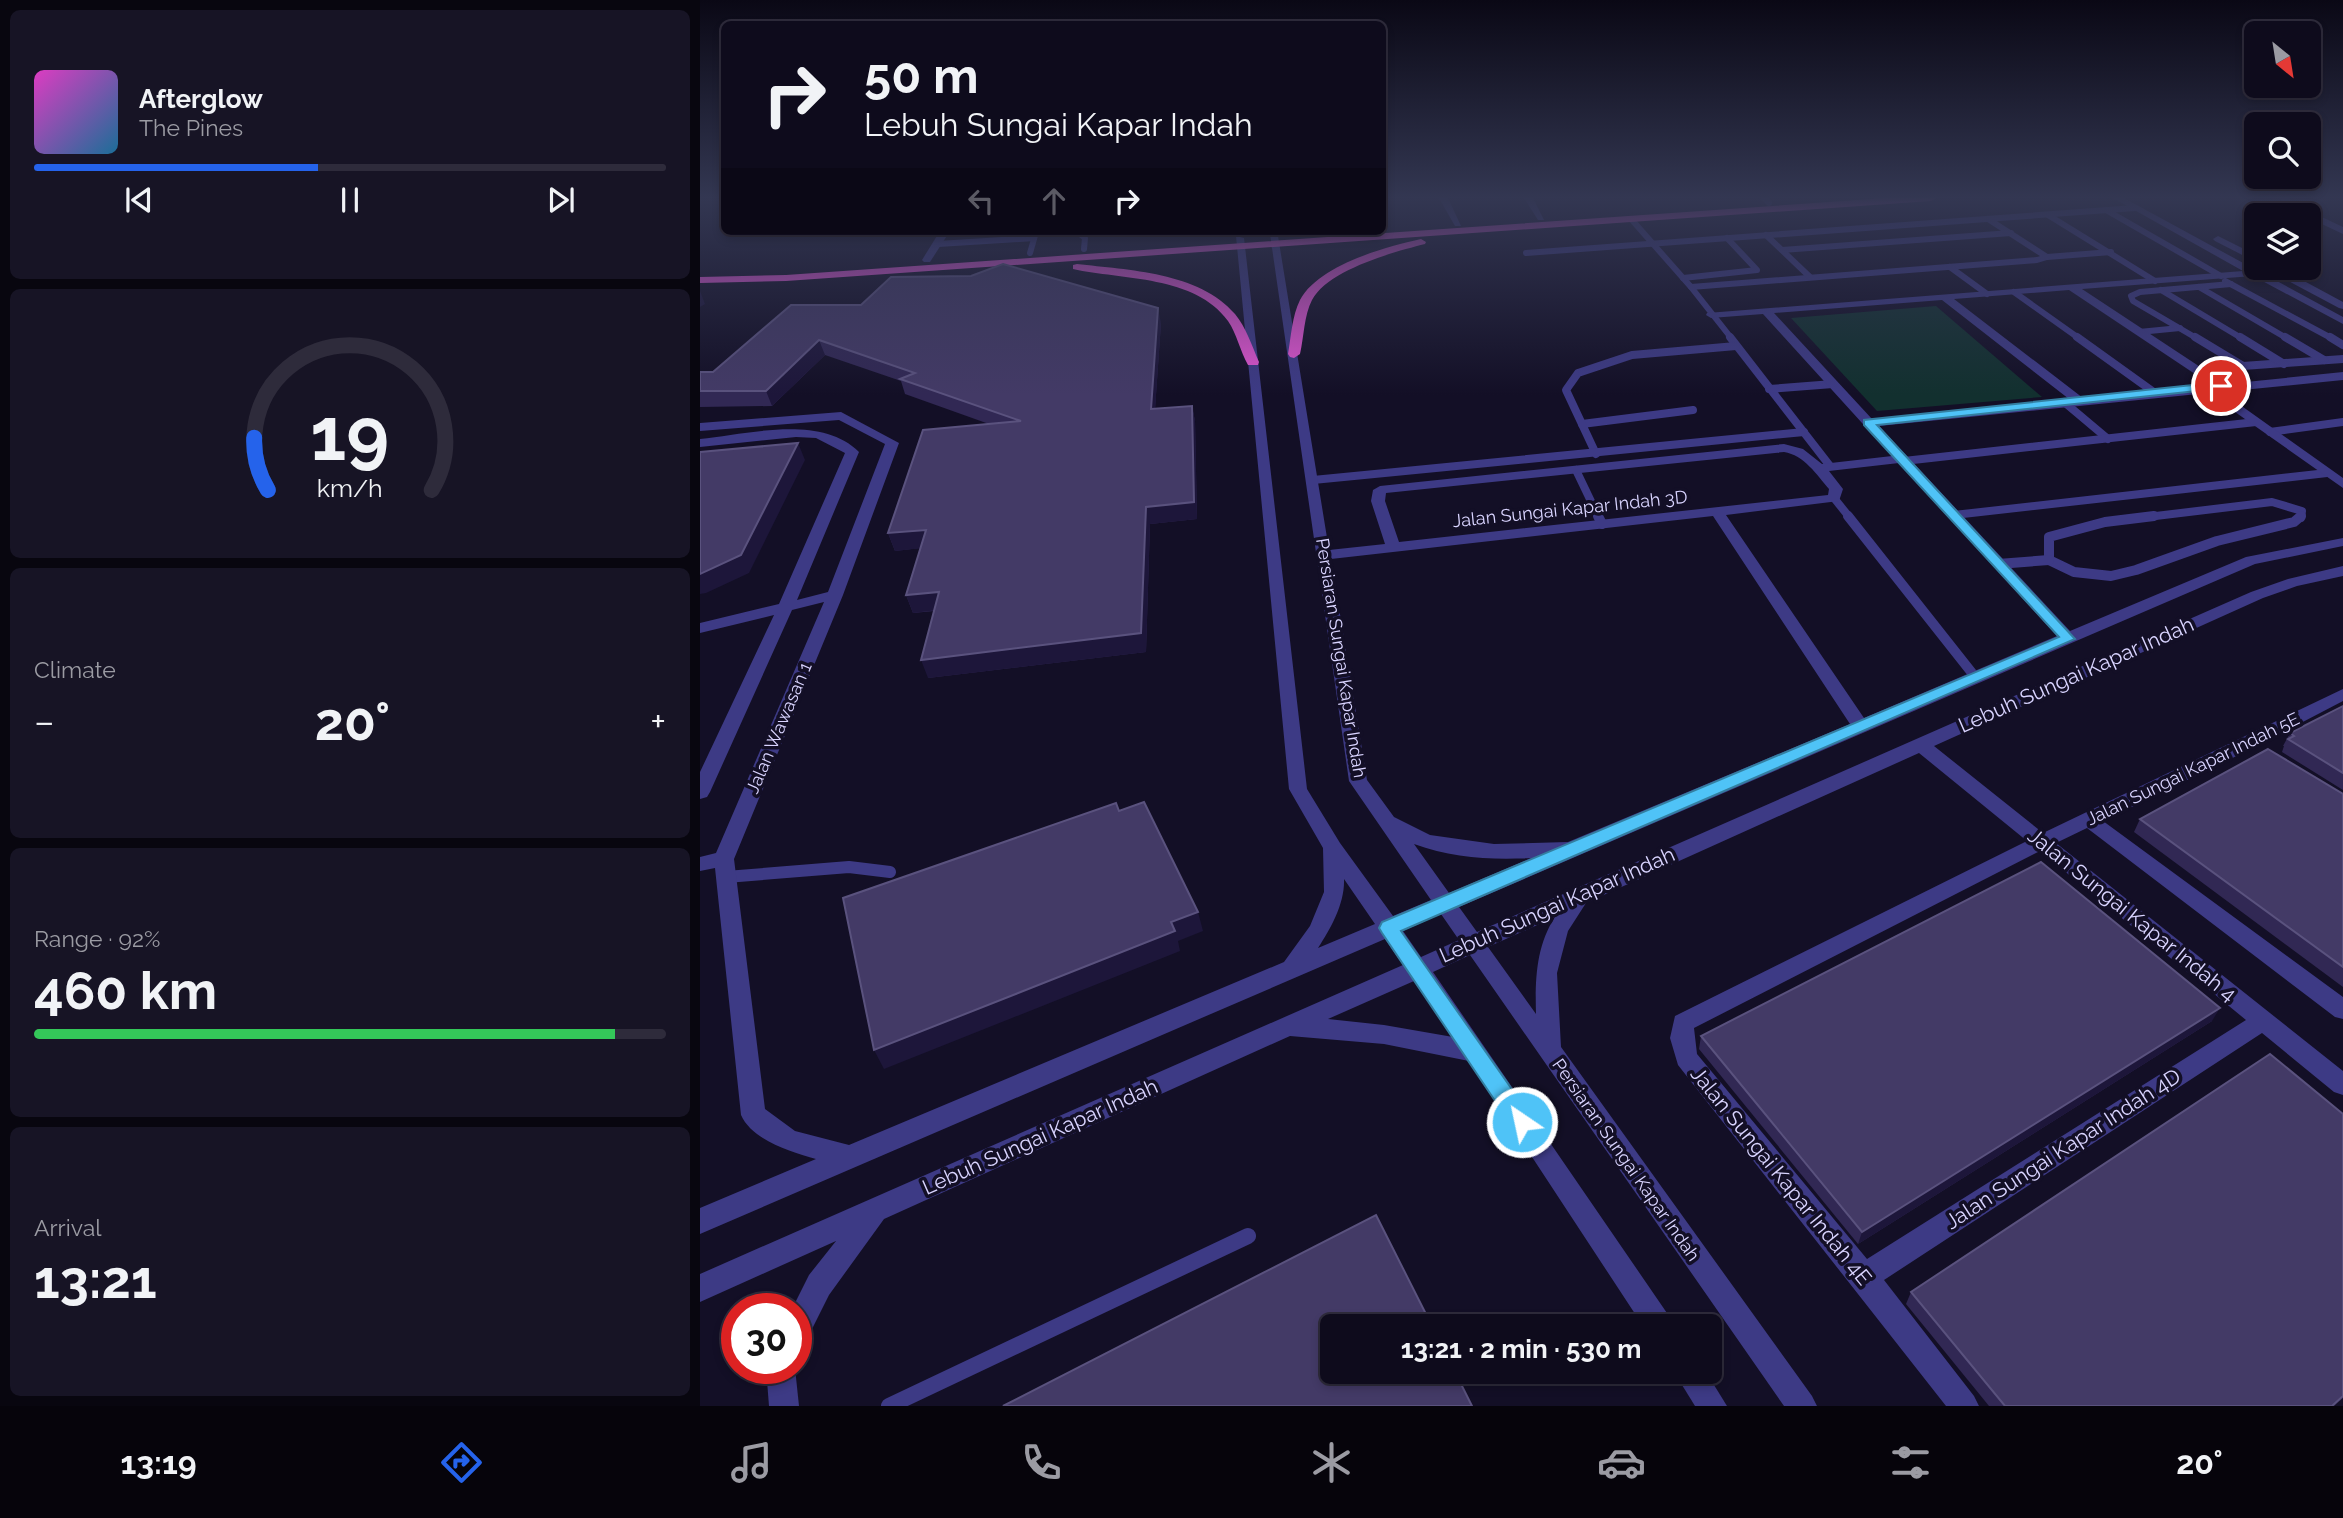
<!DOCTYPE html>
<meta charset="utf-8">
<style>
:root{--surface:#0e0b1c;--page:#171425;--text:#f1f3f6;--muted:#9b9ba3;--line:#2e2b3b;--accent:#2563eb}
body{margin:0;font-family:Raleway,sans-serif;background:var(--page);color:var(--text);height:100vh;display:flex;flex-direction:column;font-size:26px;white-space:nowrap}
*{box-sizing:border-box;margin:0}
p{font-size:23px;color:var(--muted)}
.icon{flex:none;width:38px;height:38px;fill:none;stroke:currentColor;stroke-width:2;stroke-linecap:round;stroke-linejoin:round}
.map{position:relative;flex:1;overflow:hidden}
.details{display:flex;flex-direction:column;gap:10px;padding:10px;background:#08060f;width:700px}
.details>*{flex:none}
.banner{position:absolute;left:21px;top:21px;width:665px;height:214px;border-radius:10px;box-shadow:0 4px 10px #0003,0 0 0 2px var(--line);background:#0e0b1c;color:var(--text);overflow:hidden}
.needle{width:46px;rotate:150deg}
.buttons{position:absolute;left:1544px;top:21px;display:grid;gap:14px}
.buttons a{display:grid;place-items:center;width:77px;height:77px;border-radius:10px;background:var(--surface);box-shadow:0 4px 10px #0003,0 0 0 2px var(--line);font-size:35px}
.speed{position:absolute;left:21px;top:1293px;display:flex;gap:14px;font-size:35px;font-weight:700;text-align:center}
.speed>*{display:grid;place-content:center;width:91px;height:91px;border-radius:50%;background:var(--surface);box-shadow:0 4px 10px #0003,0 0 0 2px var(--line);line-height:1}
.speed .limit{border:10px solid #d22;background:#fff;color:#111}
.pin{position:absolute;display:grid;place-items:center;width:60px;height:60px;color:#fff;margin:-30px;border:4px solid #fff;border-radius:50%;box-shadow:0 2px 7px #0007}
.me{position:absolute;width:77px;margin:-38px;rotate:326deg;stroke-linejoin:round;filter:drop-shadow(0 0 5px #0008)}
.turn{display:flex;align-items:center;gap:24px;height:147px;padding:0 28px;font-size:32px}
.turn .icon{width:91px;height:91px;stroke-width:2.5}
.turn b{display:block;font-size:49px;line-height:60px}
.lanes{display:flex;align-items:center;height:66px;padding:0 28px;background:#0003;justify-content:center;gap:35px;direction:ltr}
.lanes .off{opacity:.35}
.big{font-size:52px;font-weight:700;line-height:1.1}
.details .widget{flex:1;display:flex;flex-direction:column;justify-content:center;gap:10px;min-width:0;padding:0 24px;border-radius:10px;background:var(--page)}
.details .dial{align-items:center;gap:0}
.dial svg{height:182px;overflow:visible;fill:none;stroke:var(--line);stroke-width:7;stroke-linecap:round;text-anchor:middle}
.dial text{fill:var(--text);stroke:none}
.song{display:flex;align-items:center;gap:21px}
.cover{width:84px;height:84px;border-radius:10px;background:linear-gradient(135deg,hsl(310 70% 55%),hsl(200 70% 35%))}
.played{height:7px;border-radius:4px;background:linear-gradient(90deg,var(--accent) 45%,var(--line) 45%)}
.keys{display:flex;justify-content:space-around;direction:ltr}
.heat{display:flex;justify-content:space-between;align-items:center;font-size:38px;direction:ltr}
.charge{height:10px;border-radius:5px;background:linear-gradient(90deg,#34c759 92%,var(--line) 0)}
.trip{position:absolute;left:620px;top:1314px;width:402px;height:70px;border-radius:10px;background:var(--surface);box-shadow:0 4px 10px #0003,0 0 0 2px var(--line);font-weight:700;line-height:70px;text-align:center}
.menu{display:flex;height:112px;justify-content:space-around;align-items:center;background:#06040b;color:var(--muted)}
.menu .icon{width:49px;height:49px}
.menu .on{color:var(--accent)}
.menu b{font-size:32px;color:var(--text)}
main{display:flex;flex:1;min-height:0}
.map>svg:first-child{display:block}
.green{fill:#12302f}
.lines{fill:none;stroke-linecap:round;stroke-linejoin:round}
.service-far4{stroke:#3d3a85;stroke-width:6}
.service-far3{stroke:#3d3a85;stroke-width:8}
.service-far2{stroke:#3d3a85;stroke-width:10}
.service-far1{stroke:#3d3a85;stroke-width:12}
.service{stroke:#3d3a85;stroke-width:16}
.minor{fill:#3d3a85;fill-rule:evenodd}
.trunk{fill:#e055d1;fill-rule:evenodd}
.wall{fill:#312854}
.shaded-wall{fill:#1d163a}
.building{fill:#433a66;stroke:#5a527e;stroke-width:2}
.route{fill:#4fc3f7;stroke:#337fa1;stroke-width:2}
.labels{text-anchor:middle;stroke-width:7;stroke-linejoin:round;paint-order:stroke}
.street-label{font-size:18px;fill:#d9d4ff;stroke:#130f26}
.near-street-label{font-size:21px;fill:#d9d4ff;stroke:#130f26}
</style>
<main>
<section class="details">
<div class="widget">
<div class="song"><i class="cover"></i><div><b>Afterglow</b><p>The Pines</p></div></div>
<div class="played"></div>
<div class="keys"><svg class="icon" aria-label="previous" viewBox="0 0 24 24"><path d="M18 5L8 12l10 7zM5 5v14"/></svg><svg class="icon" aria-label="pause" viewBox="0 0 24 24"><path d="M8 5v14M16 5v14"/></svg><svg class="icon" aria-label="next" viewBox="0 0 24 24"><path d="M6 5l10 7-10 7zM19 5v14"/></svg></div>
</div>
<div class="widget dial"><svg viewBox="0 0 100 80">
<path d="M14 69A42 42 0 1 1 86 69"/>
<path d="M14 69A42 42 0 0 1 8 46" stroke="#2563eb"/>
<text x="50" y="56" font-size="32" font-weight="700">19</text>
<text x="50" y="72" font-size="11">km/h</text>
</svg></div>
<div class="widget"><p>Climate</p>
<div class="heat"><a>−</a><b class="big">20°</b><a>+</a></div>
</div>
<div class="widget"><p>Range · 92%</p><b class="big">460 km</b><div class="charge"></div></div>
<div class="widget"><p>Arrival</p><b class="big">13:21</b></div>
</section>
<div class="map">
<svg width="1643" height="1406" viewBox="0 0 1643 1406">
<rect width="100%" height="100%" fill="#130f26"/>
<!-- green -->
<path class="green" d="M1236,306L1342,397L1177,411L1091,318Z"/>
<g class="lines">
<!-- service-far4 -->
<g class="service-far4">
<path d="M1064,198L1069,203"/>
<path d="M1406,210L1521,276"/>
<path d="M1348,215L1455,281"/>
<path d="M932,220L991,287L1337,260L1347,257L1288,219"/>
<path d="M376,231L385,238L384,249"/>
<path d="M336,233L364,231"/>
<path d="M1066,235L1110,277"/>
<path d="M238,244L334,238"/>
<path d="M1082,250L1311,233"/>
<path d="M330,253L336,232"/>
<path d="M826,253L1435,208"/>
<path d="M1347,257L1411,252"/>
<path d="M1250,267L1287,294"/>
<path d="M983,278L1057,270L1027,238"/>
<path d="M1525,281L1633,339"/>
<path d="M991,287L1032,339"/>
<path d="M1499,287L1588,339"/>
<path d="M1461,290L1543,339"/>
<path d="M1314,292L1380,339"/>
<path d="M1439,332L1480,328"/>
<path d="M1498,339L1433,301L1431,296L1440,292L1531,284"/>
</g>
<!-- service-far3 -->
<g class="service-far3">
<path d="M1030,337L1130,466"/>
<path d="M1377,337L1455,393"/>
<path d="M1495,337L1543,366L1643,359"/>
<path d="M1540,337L1584,364"/>
<path d="M1585,337L1624,360"/>
<path d="M1630,337L1643,345"/>
<path d="M1069,389L1133,384"/>
<path d="M1364,402L1408,439"/>
<path d="M882,424L993,410"/>
<path d="M1570,432L1643,422"/>
<path d="M896,454L866,390L878,373L932,355L1036,346"/>
<path d="M1204,461L1556,422"/>
<path d="M876,470L899,518"/>
<path d="M613,480L1104,432"/>
<path d="M1134,498L1150,518"/>
<path d="M1254,515L1627,473"/>
<path d="M1439,518L1572,502L1602,511L1601,518"/>
</g>
<!-- service-far2 -->
<g class="service-far2">
<path d="M898,516L902,524"/>
<path d="M1148,516L1276,678"/>
<path d="M1349,560L1374,572L1411,576L1436,570L1517,541L1594,522L1601,516"/>
<path d="M1349,560V537L1405,522L1454,516"/>
<path d="M1298,564L1349,560"/>
</g>
<!-- service-far1 -->
<path class="service-far1" d="M26,877L149,867L190,872"/>
<!-- service -->
<path class="service" d="M189,1406L548,1236"/>
<!-- minor -->
<g class="minor">
<path d="M739,198H748L761,226H755Z"/>
<path d="M824,198H833L844,220H838Z"/>
<path d="M1413,198H1424L1556,270L1582,269L1643,302V309L1639,308L1575,274L1566,275L1643,317V324L1553,276L1382,289L1526,384L1643,372V380L1522,392L1643,478V488L1508,393L1179,426L1370,631L1546,557L1643,538V546L1555,564L759,907L777,932L1551,592L1588,579L1643,566V576L1597,586L1563,598L1234,746L1343,833L1643,689V701L1555,747L1403,821L1643,997V1019L1635,1017L1387,828L1356,843L1643,1071V1095L1634,1092L1562,1033L1184,1280L1274,1396L1279,1406H1246L978,1065L970,1038L975,1016L1327,841L1219,753L886,903L868,931L857,973L861,1047L1112,1396L1117,1406H1084L770,955L733,972L969,1316L973,1326H943L769,1061L684,1044L590,1036L184,1219L129,1295L106,1341L96,1345V1309H92L109,1275L136,1241L0,1302V1274L703,965L685,939L0,1234V1208L116,1159C91,1152 52,1140 41,1115L15,868L0,871V857L16,853L124,602L92,610L10,792L7,797L0,799V772L74,615L0,633V623L79,604L145,453L116,438L96,437L0,447V439C48,434 121,414 159,452L97,600L128,592L185,444L139,420L0,431V423L141,412L199,443L143,595L34,859L65,1109L95,1131L149,1145L584,962L610,926L624,892L623,848L589,789L536,236L544,238L607,789L640,843L693,916L731,900L649,781L570,234L578,236L629,550L685,544L671,501L673,490L680,486L1084,444L1103,449L1122,464L1192,456L1063,314L1011,318L1006,315L1007,313L1543,271ZM1369,290L1510,384L1383,398L1254,299ZM1242,300L1369,399L1172,419L1074,313ZM1084,452C1104,455 1117,475 1129,489L1128,495L699,542L685,501L686,493ZM1199,463L1357,636L1164,718L1026,515L1139,501L1143,489L1129,471ZM1013,516L1150,724L868,842L794,844L730,835L694,817L667,780L631,559ZM714,844C752,858 791,860 831,858L749,893ZM1340,851L1546,1020L1167,1259L997,1054L994,1028ZM644,879L675,924L618,948C631,928 645,903 644,879ZM741,914L759,940L721,957L703,931ZM855,917C836,946 835,980 836,1014L788,947ZM714,981L753,1037L684,1025L628,1019Z"/>
<path d="M1580,198H1589L1592,203L1643,227V234L1586,207Z"/>
<path d="M240,231H250L230,262H224L222,260Z"/>
<path d="M1518,236L1556,255V262L1515,241L1513,239Z"/>
<path d="M66,1368H95L99,1406H69Z"/>
<path d="M974,1372H1006L1027,1406H995Z"/>
</g>
<!-- trunk -->
<g class="trunk">
<path d="M1186,198H1236L1231,201L86,281L0,283V277L86,275Z"/>
<path d="M721,239L726,242L725,244C693,252 628,270 612,300C604,315 604,337 600,354L594,358L590,357L588,354C591,337 592,316 600,300C619,265 685,247 721,239Z"/>
<path d="M377,264C428,270 499,272 535,314C546,327 552,346 559,362L558,365H548C540,351 537,334 528,321C495,275 422,280 373,269V265Z"/>
</g>
</g>
<!-- wall -->
<g class="wall">
<path d="M91,305L461,323L455,409L492,406L495,421L497,519L450,524L446,652L228,678L234,611L213,613L206,595L220,548L195,551L188,533L289,424L205,394L201,381L125,355L72,406L0,407V372H13Z"/>
<path d="M1643,706V790L1582,752L1584,746H1583L1590,733Z"/>
<path d="M1643,794V987L1434,832L1440,819Z"/>
<path d="M1512,1021L1158,1244L999,1049L1001,1036Z"/>
<path d="M1643,1114V1398L1634,1406H1289L1206,1304L1211,1292Z"/>
</g>
<!-- shaded-wall -->
<g class="shaded-wall">
<path d="M0,291L5,304L0,307Z"/>
<path d="M458,308L461,323L454,425L451,409Z"/>
<path d="M119,340L125,355L72,406L66,391Z"/>
<path d="M492,406L495,421L497,519L450,524L446,652L228,678L221,660L446,507Z"/>
<path d="M98,443L105,460L49,573L6,593L0,594V574Z"/>
<path d="M226,530L232,547L195,551L188,533Z"/>
<path d="M239,592L245,609L213,613L206,595Z"/>
<path d="M498,912L503,931L478,941L480,951L184,1069L174,1050L471,922Z"/>
<path d="M1520,1008L1512,1021L1158,1244L1162,1232Z"/>
</g>
<!-- building -->
<g class="building">
<path d="M303,264L458,308L451,409L492,406L494,502L446,507L441,633L221,660L239,592L206,595L226,530L188,533L223,430L321,421L200,379L215,373L119,340L66,391H0V372H13L91,305H161L191,277L271,276Z"/>
<path d="M98,443L41,555L0,574V452Z"/>
<path d="M1643,706V773L1588,739L1594,736L1590,733Z"/>
<path d="M1568,749L1643,794V967L1440,819Z"/>
<path d="M444,802L498,912L471,922L475,931L174,1050L143,898L416,803L419,811Z"/>
<path d="M1341,862L1520,1008L1162,1232L1001,1036Z"/>
<path d="M1570,1054L1643,1114V1396L1632,1406H1305L1211,1292Z"/>
<path d="M676,1215L732,1326H632V1372H755L772,1406H303Z"/>
</g>
<!-- sky -->
<linearGradient id="sky" x2="0" y2="1"><stop stop-color="#0a0815"/><stop offset="0.5" stop-color="#333752"/><stop offset="1" stop-color="#333752" stop-opacity="0"/></linearGradient>
<rect width="1643" height="395" fill="url(#sky)"/>
<!-- route -->
<path class="route" d="M1521,382L1527,386L1525,388L1177,425L1375,639L701,931L830,1115L834,1122L830,1129L822,1132L814,1129L682,933L679,928L682,922L1359,637L1164,425V420Z"/>
<g class="labels">
<!-- street labels -->
<g class="street-label">
<text transform="translate(870 509) rotate(-6)" y="6">Jalan Sungai Kapar Indah 3D</text>
<text transform="translate(641 658) rotate(81)" y="6">Persiaran Sungai Kapar Indah</text>
<text transform="translate(79 728) rotate(-67)" y="6">Jalan Wawasan 1</text>
<text transform="translate(1493 769) rotate(-26)" y="6">Jalan Sungai Kapar Indah 5E</text>
<text transform="translate(926 1160) rotate(55)" y="6">Persiaran Sungai Kapar Indah</text>
</g>
<!-- near-street labels -->
<g class="near-street-label">
<text transform="translate(1376 675) rotate(-24)" y="7">Lebuh Sungai Kapar Indah</text>
<text transform="translate(857 905) rotate(-24)" y="7">Lebuh Sungai Kapar Indah</text>
<text transform="translate(1432 915) rotate(39)" y="7">Jalan Sungai Kapar Indah 4</text>
<text transform="translate(340 1137) rotate(-24)" y="7">Lebuh Sungai Kapar Indah</text>
<text transform="translate(1363 1149) rotate(-33)" y="7">Jalan Sungai Kapar Indah 4D</text>
<text transform="translate(1081 1176) rotate(51)" y="7">Jalan Sungai Kapar Indah 4E</text>
</g>
</g>
</svg>
<div class="buttons">
<a><svg class="needle" viewBox="-14 -14 28 28"><path d="M0-13l5 13h-10z" fill="#e53935"/><path d="M0 13l5-13h-10z" fill="#9b9ba3"/></svg></a>
<a><svg class="icon" aria-label="search" viewBox="0 0 24 24"><circle cx="10" cy="10" r="6"/><path d="M15 15l6 6"/></svg></a>
<a><svg class="icon" aria-label="layers" viewBox="0 0 24 24"><path d="M12 4l9 5-9 5-9-5zM3 14l9 5 9-5"/></svg></a>
</div>
<div class="speed"><div class="limit">30</div></div>
<div class="pin" style="left:1521px;top:386px;background:#d93025"><svg class="icon" aria-label="arrive" viewBox="0 0 24 24"><path d="M6 21V4h12l-3 4 3 4H6"/></svg></div>
<svg class="me" style="left:822px;top:1122px" viewBox="-20 -20 40 40"><circle r="17" fill="#4fc3f7" stroke="#fff" stroke-width="3"/><path d="M0-11L8 9 0 5-8 9z" fill="#fff"/></svg>
<div class="trip">13:21 · 2 min · 530 m</div>
<div class="banner">
<div class="turn"><svg class="icon" aria-label="right" viewBox="0 0 24 24"><path d="M7 20v-9h11M14 6l5 5-5 5"/></svg><div><b>50 m</b>Lebuh Sungai Kapar Indah</div></div>
<div class="lanes"><svg class="icon off" aria-label="left" viewBox="0 0 24 24"><path d="M17 20v-9H6M10 6l-5 5 5 5"/></svg><svg class="icon off" aria-label="ahead" viewBox="0 0 24 24"><path d="M12 20V5M6 11l6-6 6 6"/></svg><svg class="icon" aria-label="right" viewBox="0 0 24 24"><path d="M7 20v-9h11M14 6l5 5-5 5"/></svg></div>
</div>
</div>
</main>
<nav class="menu">
<b>13:19</b>
<svg class="icon on" aria-label="directions" viewBox="0 0 24 24"><path d="M12 3l9 9-9 9-9-9zM9 14v-3h6M13 9l2 2-2 2"/></svg>
<svg class="icon" aria-label="music" viewBox="0 0 24 24"><path d="M9 18V5l10-2v13"/><circle cx="6" cy="18" r="3"/><circle cx="16" cy="16" r="3"/></svg>
<svg class="icon" aria-label="phone" viewBox="0 0 24 24"><path d="M5 4h4l2 5-3 2q2 4 5 5l2-3 5 2v4C11 20 4 13 5 4z"/></svg>
<svg class="icon" aria-label="climate" viewBox="0 0 24 24"><path d="M12 3v18M4 7l16 10M4 17L20 7"/></svg>
<svg class="icon" aria-label="car" viewBox="0 0 24 24"><path d="M5 17H2v-5l4-1 3-4h7l3 4 3 1v5h-3M9 17h6M6 11h13"/><circle cx="7" cy="17" r="2"/><circle cx="17" cy="17" r="2"/></svg>
<svg class="icon" aria-label="filters" viewBox="0 0 24 24"><path d="M4 7h16M4 17h16"/><circle cx="9" cy="7" r="2"/><circle cx="15" cy="17" r="2"/></svg>
<b>20°</b>
</nav>
